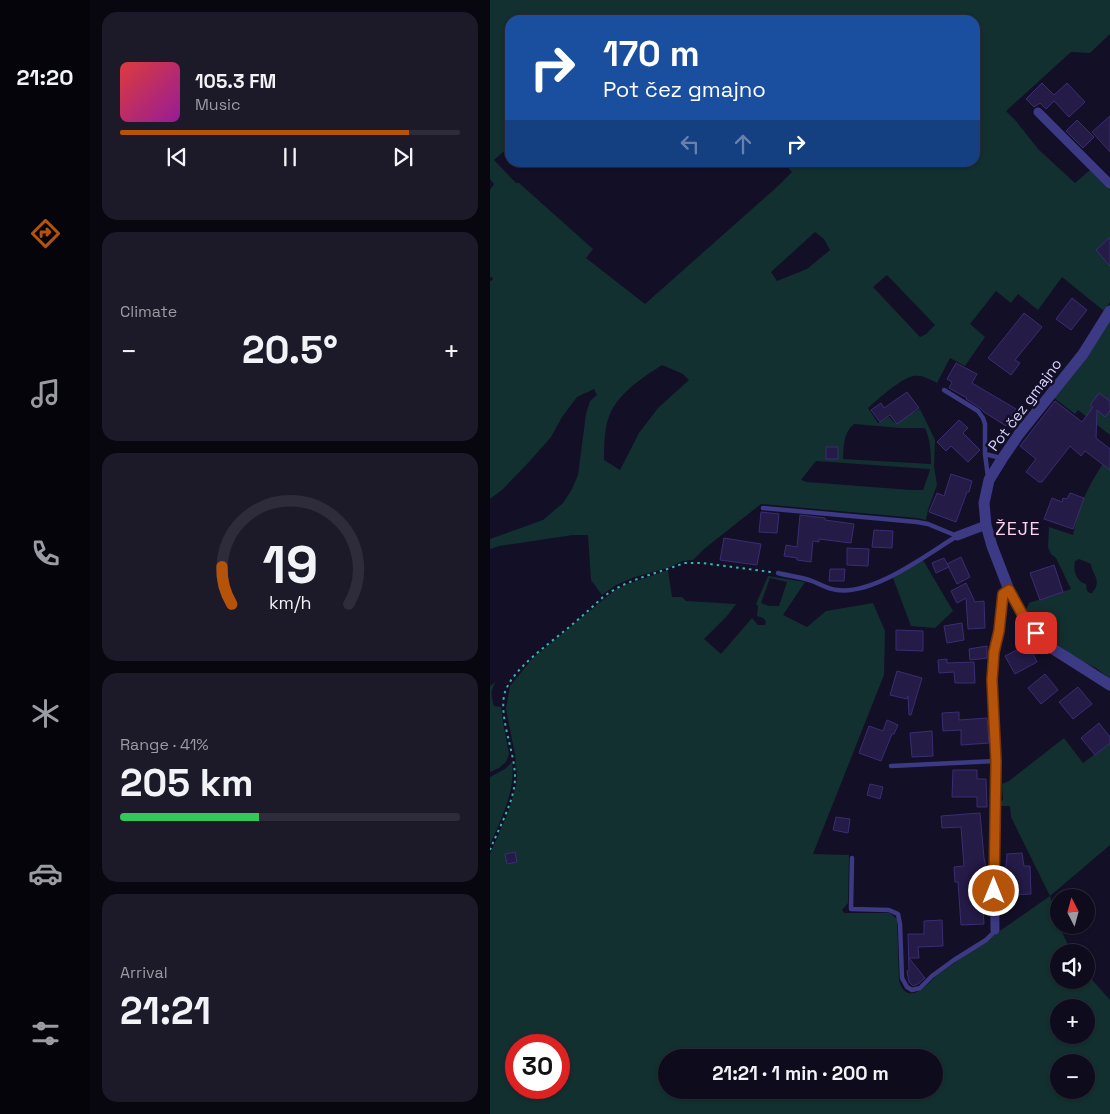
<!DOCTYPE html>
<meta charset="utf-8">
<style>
:root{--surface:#0e0b1c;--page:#1c1929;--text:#f1f3f6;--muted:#9b9ba3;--line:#2e2b3b;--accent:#b45309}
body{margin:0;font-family:"Space Grotesk",sans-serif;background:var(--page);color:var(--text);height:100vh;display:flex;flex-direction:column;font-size:19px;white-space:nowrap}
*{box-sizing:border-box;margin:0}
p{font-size:16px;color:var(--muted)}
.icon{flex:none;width:28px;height:28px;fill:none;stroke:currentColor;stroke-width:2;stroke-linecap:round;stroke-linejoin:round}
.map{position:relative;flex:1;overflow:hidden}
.drawer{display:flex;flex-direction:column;gap:12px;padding:12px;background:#08060f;width:400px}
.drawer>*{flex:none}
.top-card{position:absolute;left:15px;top:15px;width:475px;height:152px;border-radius:15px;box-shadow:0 1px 4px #0004,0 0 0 1px var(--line);background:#1a4fa0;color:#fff;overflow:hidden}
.needle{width:32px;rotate:354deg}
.tools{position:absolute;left:560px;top:889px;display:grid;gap:10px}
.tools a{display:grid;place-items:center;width:45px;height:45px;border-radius:50%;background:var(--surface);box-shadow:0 1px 4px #0004,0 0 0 1px var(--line);font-size:25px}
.speed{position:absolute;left:15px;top:1034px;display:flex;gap:10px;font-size:25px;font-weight:700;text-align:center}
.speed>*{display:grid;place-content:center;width:65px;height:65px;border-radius:50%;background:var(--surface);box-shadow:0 1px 4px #0004,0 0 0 1px var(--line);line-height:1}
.speed .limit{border:8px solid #d22;background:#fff;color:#111}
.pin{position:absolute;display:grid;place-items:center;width:42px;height:42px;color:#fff;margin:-21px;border-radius:10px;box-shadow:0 2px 8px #0006}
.me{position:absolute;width:55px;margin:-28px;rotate:0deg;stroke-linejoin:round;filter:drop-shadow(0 0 4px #0008)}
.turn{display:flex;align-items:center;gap:18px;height:105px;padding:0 15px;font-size:22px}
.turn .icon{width:65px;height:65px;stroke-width:2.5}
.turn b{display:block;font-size:35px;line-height:42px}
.lanes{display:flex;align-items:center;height:48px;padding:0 15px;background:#0003;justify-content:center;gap:25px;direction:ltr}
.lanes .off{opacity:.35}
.big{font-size:38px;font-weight:700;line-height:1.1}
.drawer .widget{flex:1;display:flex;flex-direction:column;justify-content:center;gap:8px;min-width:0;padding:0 18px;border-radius:15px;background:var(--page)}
.drawer .dial{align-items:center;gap:0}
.dial svg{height:130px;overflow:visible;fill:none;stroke:var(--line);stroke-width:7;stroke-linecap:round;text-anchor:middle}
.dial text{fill:var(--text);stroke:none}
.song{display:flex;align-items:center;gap:15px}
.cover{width:60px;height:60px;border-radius:8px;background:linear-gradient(135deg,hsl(0 70% 55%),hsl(300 70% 35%))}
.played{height:5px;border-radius:2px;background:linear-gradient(90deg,var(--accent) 85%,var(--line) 85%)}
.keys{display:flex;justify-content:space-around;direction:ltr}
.heat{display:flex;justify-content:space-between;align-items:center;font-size:28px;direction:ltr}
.charge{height:8px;border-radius:4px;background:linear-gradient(90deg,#34c759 41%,var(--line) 0)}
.trip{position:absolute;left:168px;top:1049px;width:285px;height:50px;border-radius:25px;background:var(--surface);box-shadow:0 1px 4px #0004,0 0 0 1px var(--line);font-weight:700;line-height:50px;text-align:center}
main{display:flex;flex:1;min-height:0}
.tabs{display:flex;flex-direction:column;width:90px;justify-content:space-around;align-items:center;background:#06040b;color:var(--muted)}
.tabs .icon{width:35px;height:35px}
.tabs .current{color:var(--accent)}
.tabs b{font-size:22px;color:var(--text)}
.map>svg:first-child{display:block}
.green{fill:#12302f;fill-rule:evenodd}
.building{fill:#241b47;stroke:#3b2d73}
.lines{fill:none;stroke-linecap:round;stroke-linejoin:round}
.path{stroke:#2fb8b0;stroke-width:2;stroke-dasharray:2.5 4;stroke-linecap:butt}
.service{stroke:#3d3a85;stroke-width:4.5}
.minor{stroke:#3d3a85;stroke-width:9}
.tertiary{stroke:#3d3a85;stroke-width:11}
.route-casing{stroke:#753606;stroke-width:12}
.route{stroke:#b45309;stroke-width:9}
.labels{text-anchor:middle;stroke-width:5;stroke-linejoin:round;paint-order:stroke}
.street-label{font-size:15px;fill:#d9d4ff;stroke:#130f26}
.quarter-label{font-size:18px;letter-spacing:1px;fill:#ffd6f0;stroke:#130f26}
</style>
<main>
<nav class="tabs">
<b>21:20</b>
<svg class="icon current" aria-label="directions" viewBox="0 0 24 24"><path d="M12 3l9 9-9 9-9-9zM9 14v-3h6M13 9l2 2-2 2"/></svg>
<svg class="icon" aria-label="music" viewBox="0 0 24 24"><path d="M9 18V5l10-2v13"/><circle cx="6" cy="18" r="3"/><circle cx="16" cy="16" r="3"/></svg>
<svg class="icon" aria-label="phone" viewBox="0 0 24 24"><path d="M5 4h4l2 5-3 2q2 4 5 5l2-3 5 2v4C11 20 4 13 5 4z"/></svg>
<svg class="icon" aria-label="climate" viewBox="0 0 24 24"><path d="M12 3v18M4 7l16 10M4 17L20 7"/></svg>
<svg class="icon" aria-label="car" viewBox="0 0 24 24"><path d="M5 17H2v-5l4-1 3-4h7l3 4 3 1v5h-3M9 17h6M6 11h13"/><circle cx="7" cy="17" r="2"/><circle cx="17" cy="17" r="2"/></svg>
<svg class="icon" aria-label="filters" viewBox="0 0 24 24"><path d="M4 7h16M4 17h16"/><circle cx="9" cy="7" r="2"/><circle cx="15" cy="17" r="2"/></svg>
</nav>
<section class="drawer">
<div class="widget">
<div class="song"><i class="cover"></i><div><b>105.3 FM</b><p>Music</p></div></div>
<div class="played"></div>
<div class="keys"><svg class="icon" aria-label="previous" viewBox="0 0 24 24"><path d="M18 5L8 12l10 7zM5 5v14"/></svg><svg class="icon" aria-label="pause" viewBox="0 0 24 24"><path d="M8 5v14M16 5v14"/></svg><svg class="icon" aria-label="next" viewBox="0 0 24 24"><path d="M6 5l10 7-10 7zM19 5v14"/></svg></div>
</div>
<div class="widget"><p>Climate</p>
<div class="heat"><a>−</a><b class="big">20.5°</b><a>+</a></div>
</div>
<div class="widget dial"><svg viewBox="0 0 100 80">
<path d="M14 69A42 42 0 1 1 86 69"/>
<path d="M14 69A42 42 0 0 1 8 46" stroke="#b45309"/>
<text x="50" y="56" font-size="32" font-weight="700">19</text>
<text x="50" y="72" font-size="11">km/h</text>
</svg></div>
<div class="widget"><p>Range · 41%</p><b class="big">205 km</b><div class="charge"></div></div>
<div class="widget"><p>Arrival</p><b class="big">21:21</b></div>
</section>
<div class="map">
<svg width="620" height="1114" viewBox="0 0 620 1114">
<rect width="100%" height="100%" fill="#130f26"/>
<!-- green -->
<g class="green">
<path d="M0,0H620V34L600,53L581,52L516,111L526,121L548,149L585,183L600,170L620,189V302L614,311L572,277L548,310L528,294L521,303L506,291L480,324L495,337L475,366L460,358L447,383C439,379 432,375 424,376C411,378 388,399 378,408L388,423L399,417L405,423L430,409L445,440L444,466L447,485L438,510L436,520L427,518L271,504L214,549L203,560L192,561L180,567L145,577L126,585L112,595L101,580L98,535H83L9,546L0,549V539L53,520L73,503L81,491L88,475L96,414L100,401L107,395L104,389L87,397L72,417L61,437L39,462L12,490L0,499V281L3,280L2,277H0V190L4,184L0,179ZM20,20H485V162L294,163L302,172L288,186L155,304L96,258L103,249L29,183H26L4,160L20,146ZM325,232L334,239L340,250L317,269L287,281L281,272ZM397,275L445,325L436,334L430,337L383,287ZM172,365L193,374L199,380L168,408L149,433L130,470L114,460C114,449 114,438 116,428C121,397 148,381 172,365ZM364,424L410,428H435C440,439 441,451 441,464L353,459C354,446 353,433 364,424ZM326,461L439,469L440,470L433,490H421L317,482L311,480Z"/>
<path d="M620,316V435L588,410L585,414L563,397Z"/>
<path d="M620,453V679L606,668L591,661L557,637L536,610L539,603L581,589L566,558L561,554L558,547L559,527L583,535C585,526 587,517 590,508C596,490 609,469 620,453ZM589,559L601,564C602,575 613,580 602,593H600L597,591L596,584C586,581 583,571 585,561Z"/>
<path d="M433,560L463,611L445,628L421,626L403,578Z"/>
<path d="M178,570L182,597H192L196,601L246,604L237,616L214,639L231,654L262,618L268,625H275L276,621L273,618L267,616L268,606L266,604L278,576L315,582L293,615L317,627L336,611L383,603L395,631L394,675L323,854L359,855L358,903L352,910L354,913H400L407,919L409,981C418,1007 436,986 447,975L560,896L521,817L520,806H509L508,803L513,800L512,784L519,781L574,738L593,763L620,743V845L560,896L569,925L581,952H569V980H596V973L620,1000V1114H0V854L18,813L26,786L27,776L25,755L16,709L20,686L42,659L125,590L135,585ZM280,578L297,582L289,606H279L271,603ZM569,1008H596V1035H569ZM26,1045H69V1088H26ZM176,1058H444V1090H176ZM569,1062H596V1090H569Z"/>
<path d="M6,682C0,689 1,697 4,706L11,707L13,722L19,754L16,762L9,768L0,772V686Z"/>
<path d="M22,762C26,791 11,818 0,845V777L15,769Z"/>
</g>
<!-- building -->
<g class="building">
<path d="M552,83L564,95L577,83L595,102L579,117L564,101L556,109L550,103L544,107L536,99Z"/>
<path d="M620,116V152L602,132Z"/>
<path d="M587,120L604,137L593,148L576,131Z"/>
<path d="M620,237V266L606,250Z"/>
<path d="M582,298L597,310L581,330L566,319Z"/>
<path d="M534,313L552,327L525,360L530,363L521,375L498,358Z"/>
<path d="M466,363L487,374L482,383L526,409L516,426L494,412L490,408L476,399L477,398L459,388L462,382L457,379Z"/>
<path d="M417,392L429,408L407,424L400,415L390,422L381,410L391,403L394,408Z"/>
<path d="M609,393L620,401V411L615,417L607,410L606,438L620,449V470L595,451L591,456L580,446L552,482H549L536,472L546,459L530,446L565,401L592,422L603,407L600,405Z"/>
<path d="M469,420L478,428L473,433L490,450L478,462L461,446L456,451L447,442Z"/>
<rect x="336" y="447" width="12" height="12"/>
<path d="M461,474L482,481L479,492H477L466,522L439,512L447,493L454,496Z"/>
<path d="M580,493L594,498L583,529L554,519L562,498L572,502L573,498L577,499Z"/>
<path d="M271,512L289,514L287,533L269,532Z"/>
<path d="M310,515L335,518V520L364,524L361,543L329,539V542L323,541L321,562L307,560V558L294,556L296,545L307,547Z"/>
<path d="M384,530L403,531L402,548L382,547Z"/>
<path d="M234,538L271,544L267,565L230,560Z"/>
<path d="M357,548L379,549L378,566L357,565Z"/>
<path d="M471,557L480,577L467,584L457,564Z"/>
<path d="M454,558L459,567L446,573L442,563Z"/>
<path d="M564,565L573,592L550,600L540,573Z"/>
<path d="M340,569H355L354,581H339Z"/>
<path d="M476,583L485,602L494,601L495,628L478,629L476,598L467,603L461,591Z"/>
<path d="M472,623L474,640L457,643L454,626Z"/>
<path d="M406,630L433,631V651L406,650Z"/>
<path d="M538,644L547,662L525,674L515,656Z"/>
<path d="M497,646V658L480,660L479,649Z"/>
<path d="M457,659V663L484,662L485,683H465L464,672L449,673L448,660Z"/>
<path d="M407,671L432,678L421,715H419L418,696L417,699L400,695Z"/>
<path d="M555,674L568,690L551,704L538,688Z"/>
<path d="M588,687L602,704L583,719L569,702Z"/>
<path d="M469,712V720L497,718L499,743L471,745V730L453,731L452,713Z"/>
<path d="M397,720L408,725L404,734H402L391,761L369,753L379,726L393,731Z"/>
<path d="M609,723L620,737V743L605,755L591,738Z"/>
<path d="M442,731L443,756L422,757L420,733Z"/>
<path d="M463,770H487V779H496L497,807H487V797H462Z"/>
<path d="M380,784L393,787L390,799L377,795Z"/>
<path d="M490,813L494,858L496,867H498V880H491L494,924L471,925L468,882H465L464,867L474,866L471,827L452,828L451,816Z"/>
<path d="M346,817L360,819L358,833L343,830Z"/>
<path d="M25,852L27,862L17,864L15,854Z"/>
<path d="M532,853L534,866H540L541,894L522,895L521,878L511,879L510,867H516L517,854Z"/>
<path d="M452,920L453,946L428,947L429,958H419L435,978L428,984L423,986L419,982L417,971L419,970L418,934H434V921Z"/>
</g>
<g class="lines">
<!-- path -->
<path class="path" d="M0,850C9,827 26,799 25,775C24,750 8,715 15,692C23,669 55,647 73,632C87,621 100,609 113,597C137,579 166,574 194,563H212L281,572"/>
<!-- service -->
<g class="service">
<path d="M454,390L488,411L493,418L495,424V454L498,477"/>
<path d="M495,454L511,458"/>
<path d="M273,508L427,522L438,524L467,536"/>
<path d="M288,573C299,576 311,577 322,581C330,584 338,589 347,590C384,595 436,555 467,536"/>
<path d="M401,766L506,761"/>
<path d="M362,858L361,909L399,910L408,914L410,924L412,978L417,987L422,990L430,988L442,976L464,960L496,940L503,933L505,930"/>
</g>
<!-- minor -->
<g class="minor">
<path d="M548,112L620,184"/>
<path d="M467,536L496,525"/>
<path d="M505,930L504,849L506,761L502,680L504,652L509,631L513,594L519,590"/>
</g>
<!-- tertiary -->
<path class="tertiary" d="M620,311L593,354L529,434L512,459L499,480L494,503L496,525L502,546L519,590L537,623L554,643L620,685"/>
</g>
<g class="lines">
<!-- route casing -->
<g class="route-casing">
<path id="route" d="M504,891L506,761L502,680L504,652L509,631L513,594L519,590L537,623L546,633"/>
</g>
<!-- route -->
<use href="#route" class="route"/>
</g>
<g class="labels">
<!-- street labels -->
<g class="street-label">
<text transform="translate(535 405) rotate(-53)" y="5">Pot čez gmajno</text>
</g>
<!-- quarter labels -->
<g class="quarter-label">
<text x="528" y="535">ŽEJE</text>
</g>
</g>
</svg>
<div class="tools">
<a><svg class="needle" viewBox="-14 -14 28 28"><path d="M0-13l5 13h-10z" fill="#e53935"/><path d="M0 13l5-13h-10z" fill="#9b9ba3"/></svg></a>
<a><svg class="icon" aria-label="sound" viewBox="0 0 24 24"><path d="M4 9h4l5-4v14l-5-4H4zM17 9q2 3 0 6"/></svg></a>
<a>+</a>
<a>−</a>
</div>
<div class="speed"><div class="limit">30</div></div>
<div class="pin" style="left:546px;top:633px;background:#d93025"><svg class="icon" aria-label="arrive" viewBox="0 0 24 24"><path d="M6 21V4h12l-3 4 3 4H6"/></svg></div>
<svg class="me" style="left:504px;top:891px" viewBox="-20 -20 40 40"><circle r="17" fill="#b45309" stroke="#fff" stroke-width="3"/><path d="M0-11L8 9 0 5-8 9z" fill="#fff"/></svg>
<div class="trip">21:21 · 1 min · 200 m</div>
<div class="top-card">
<div class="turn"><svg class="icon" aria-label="right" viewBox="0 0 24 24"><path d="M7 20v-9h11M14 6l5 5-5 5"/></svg><div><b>170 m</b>Pot čez gmajno</div></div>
<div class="lanes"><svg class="icon off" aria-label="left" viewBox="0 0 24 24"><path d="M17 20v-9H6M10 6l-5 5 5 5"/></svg><svg class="icon off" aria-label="ahead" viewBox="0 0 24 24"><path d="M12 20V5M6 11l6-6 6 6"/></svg><svg class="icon" aria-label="right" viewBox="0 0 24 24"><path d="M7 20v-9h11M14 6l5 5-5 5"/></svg></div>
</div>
</div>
</main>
